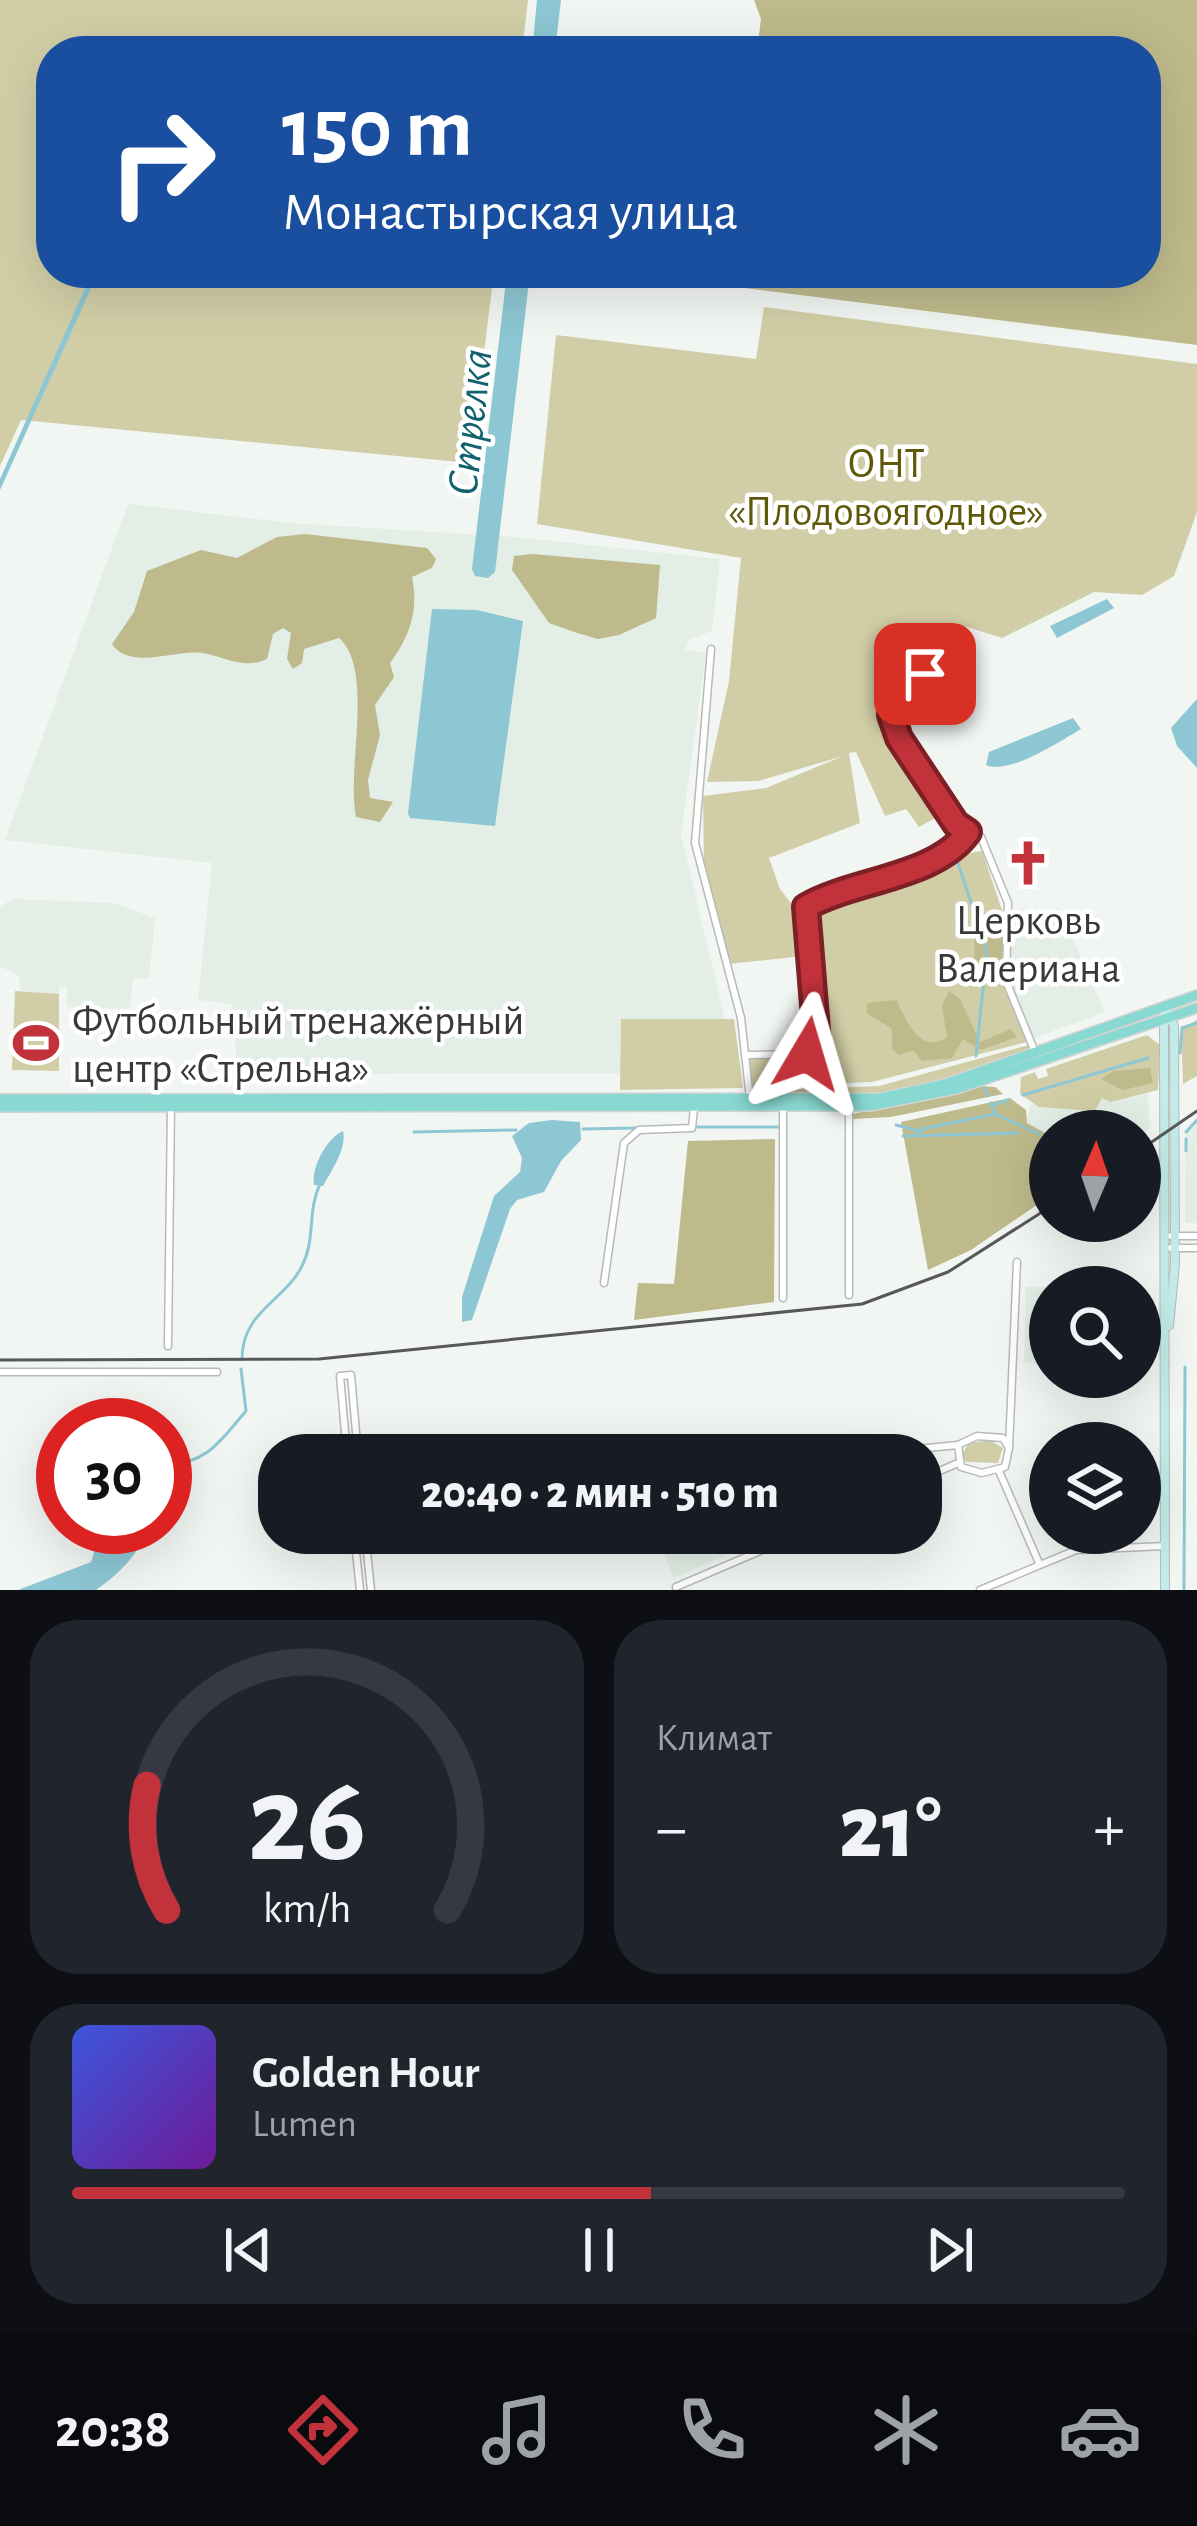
<!DOCTYPE html>
<html lang="ru">
<meta charset="utf-8">
<style>
:root{--surface:#171b24;--page:#20242c;--text:#f1f3f6;--muted:#9ea1a6;--line:#363941;--accent:#c2323b}
body{margin:0;font-family:"Alegreya Sans",sans-serif;background:var(--page);color:var(--text);height:100vh;display:flex;flex-direction:column;font-size:45px;white-space:nowrap}
*{box-sizing:border-box;margin:0}
p{font-size:39px;color:var(--muted)}
.icon{flex:none;width:66px;height:66px;fill:none;stroke:currentColor;stroke-width:2;stroke-linecap:round;stroke-linejoin:round}
.map{position:relative;height:1590px;overflow:hidden}
.sheet{display:flex;flex-direction:column;gap:30px;padding:30px;background:#0d0f14;flex:1}
.sheet>*{flex:none}
.guide{position:absolute;left:36px;top:36px;width:1125px;height:252px;border-radius:48px;box-shadow:0 12px 48px #0002;background:#1a4fa0;color:#fff;overflow:hidden}
.needle{width:78px;rotate:2deg}
.buttons{position:absolute;left:1029px;top:1110px;display:grid;gap:24px}
.buttons a{display:grid;place-items:center;width:132px;height:132px;border-radius:50%;background:var(--surface);box-shadow:0 12px 48px #0002;font-size:60px}
.speed{position:absolute;left:36px;top:1398px;display:flex;gap:24px;font-size:60px;font-weight:700;text-align:center}
.speed>*{display:grid;place-content:center;width:156px;height:156px;border-radius:50%;background:var(--surface);box-shadow:0 12px 48px #0002;line-height:1}
.speed .limit{border:18px solid #d22;background:#fff;color:#111}
.pin{position:absolute;display:grid;place-items:center;width:102px;height:102px;color:#fff;margin:-51px;border-radius:24px;box-shadow:0 6px 18px #0006}
.me{position:absolute;width:132px;margin:-66px;rotate:7deg;stroke-linejoin:round;filter:drop-shadow(0 0 9px #0008)}
.turn{display:flex;align-items:center;gap:42px;height:252px;padding:0 48px;font-size:54px}
.turn .icon{width:156px;height:156px;stroke-width:2.5}
.turn b{display:block;font-size:84px;line-height:102px}
.big{font-size:90px;font-weight:800;line-height:1.1}
.sheet .card{flex:1;display:flex;flex-direction:column;justify-content:center;gap:18px;min-width:0;padding:0 42px;border-radius:48px;background:var(--page)}
.sheet .dial{align-items:center;gap:0}
.dial svg{height:312px;overflow:visible;fill:none;stroke:var(--line);stroke-width:7;stroke-linecap:round;text-anchor:middle}
.dial text{fill:var(--text);stroke:none}
.song{display:flex;align-items:center;gap:36px}
.cover{width:144px;height:144px;border-radius:18px;background:linear-gradient(135deg,hsl(230 70% 55%),hsl(280 70% 35%))}
.played{height:12px;border-radius:6px;background:linear-gradient(90deg,var(--accent) 55%,var(--line) 55%)}
.keys{display:flex;justify-content:space-around;direction:ltr}
.heat{display:flex;justify-content:space-between;align-items:center;font-size:66px;direction:ltr}
.sheet .tiles{flex:1;display:grid;gap:30px;grid-template-columns:1fr 1fr}
.card:last-child{grid-column:span 2}
.trip{position:absolute;left:258px;top:1434px;width:684px;height:120px;border-radius:48px;background:var(--surface);box-shadow:0 12px 48px #0002;font-weight:800;line-height:120px;text-align:center}
.tabs{display:flex;height:192px;justify-content:space-around;align-items:center;background:#090b0e;color:var(--muted)}
.tabs .icon{width:84px;height:84px}
.tabs .current{color:var(--accent)}
.tabs b{font-size:54px;color:var(--text)}
.map>svg:first-child{display:block}
.built{fill:#e2eee6}
.green{fill:#d1cea7;fill-rule:evenodd}
.forest{fill:#beba8c}
.water{fill:#8dc7d3}
.lines{fill:none;stroke-linecap:round;stroke-linejoin:round}
.stream{stroke:#8dc7d3;stroke-width:3}
.street-casing{stroke:#b7bab8;stroke-width:9}
.secondary-casing{stroke:#b7bab8;stroke-width:10}
.primary-casing{stroke:#d3d3d3;stroke-width:12}
.street{stroke:#fff;stroke-width:6}
.secondary{stroke:#c3ece8;stroke-width:8}
.primary{stroke:#88d9d1;stroke-width:9}
.tram{stroke:#575857;stroke-width:3}
.route-casing{stroke:#7e2026;stroke-width:30}
.route{stroke:#c2323b;stroke-width:21}
.labels{text-anchor:middle;stroke-width:9;stroke-linejoin:round;paint-order:stroke}
.park-label{font-size:42px;fill:#605809;stroke:#fff}
.poi-label{font-size:42px;fill:#383938;stroke:#fff}
.water-label{font-size:45px;font-style:italic;fill:#12616e;stroke:#fff}
</style>
<div class="map">
<svg width="1197" height="1590" viewBox="0 0 1197 1590">
<rect width="100%" height="100%" fill="#f2f6f3"/>
<!-- built -->
<g class="built">
<path d="M128,504L291,523L515,537L720,559L712,631L688,640L685,650L706,653L681,835L738,1073L238,1074L232,1004L198,1000L212,863L5,840Z"/>
<path d="M12,899L114,903L155,918L149,979L133,978L130,1009L67,1007V987H59V994L21,991L19,976L0,966V907Z"/>
<path d="M1022,908L1029,921L1059,908L1105,1012L1034,1038L1009,981V917Z"/>
<path d="M1148,1093L1150,1128L1140,1135L1050,1131V1145L1046,1134L1027,1123L1030,1103L1054,1107L1106,1097L1111,1102Z"/>
<path d="M1197,1122V1223H1185L1186,1129Z"/>
<path d="M1026,1287H1050V1364L1024,1363Z"/>
<path d="M654,1533H777L674,1578Z"/>
</g>
<!-- green -->
<g class="green">
<path d="M0,0H528L522,51H51V273H494L470,463L21,420L0,466Z"/>
<path d="M764,307L1197,364V512L1174,576L1142,595L1094,592L1002,638L964,626L917,654L907,683L886,704L892,743L944,813L919,827L906,809L885,816L856,752L849,753L860,823L769,858L780,889L794,907L804,956L728,964L704,869L703,796L766,788L843,756L759,781L707,782L729,681L741,558L537,524L556,335L756,359Z"/>
<path d="M966,845L970,853L982,851L1004,916L976,934L981,982L998,968L1027,1042L872,1082L753,1087L750,1059L808,1056L820,1046L806,919L812,906L843,895L887,890ZM897,1000L909,1027L893,1037L892,1029L867,1014Z"/>
<path d="M15,991L59,994V1071L12,1070Z"/>
<path d="M621,1019H734L743,1088L620,1090Z"/>
<path d="M1197,1020V1076L1183,1084L1181,1029Z"/>
<path d="M1147,1035L1160,1045L1158,1090L1111,1102L1102,1098L1095,1111L1039,1107L1020,1094L1021,1077L1035,1072L1038,1079L1048,1076L1046,1069Z"/>
<path d="M1029,1045L1031,1050L942,1081L872,1095L754,1091L879,1086Z"/>
<path d="M990,1440L1003,1448L998,1463L966,1462L962,1454L969,1443Z"/>
</g>
<!-- forest -->
<g class="forest">
<path d="M754,0H1197V345L624,273H1146V51H757L761,19Z"/>
<path d="M305,534L427,548L436,559L432,568L412,577C419,610 410,636 390,663L394,677L375,705L380,735L368,780L370,798L393,802L380,822L356,817C346,769 375,670 339,638L304,649L302,663L293,669L287,659L291,633L283,628L273,634L267,659C244,670 225,657 203,653C176,649 130,671 112,644L134,612L147,571L201,550L237,558L277,537Z"/>
<path d="M532,554L660,565L656,618L619,635L598,639L574,632L549,623L512,570L514,556Z"/>
<path d="M1000,916L1005,921L1001,971L981,982C969,958 979,941 972,924Z"/>
<path d="M949,991L960,999L980,1042L1011,1029L1017,1037L981,1050L963,1039L952,1058L922,1061L913,1050L899,1055L892,1049V1029L867,1014V1003L897,1000C906,1020 920,1056 947,1037L942,1006Z"/>
<path d="M1150,1068L1153,1083L1123,1090L1101,1079L1113,1071Z"/>
<path d="M977,1086L995,1087L1003,1094L891,1117L853,1119V1114Z"/>
<path d="M1010,1098L1026,1110L1027,1123L1047,1134L1050,1196L971,1250L928,1270L901,1122Z"/>
<path d="M775,1139L774,1302L634,1320L638,1283L674,1284L688,1141Z"/>
</g>
<!-- water -->
<g class="water">
<path d="M537,0H561L555,51H532Z"/>
<path d="M92,273H98L0,490V479Z"/>
<path d="M507,273H530L495,572L488,578L475,576L472,569Z"/>
<path d="M1107,599L1114,608L1057,638L1050,626Z"/>
<path d="M432,609L477,610L523,621L495,826L410,818L408,813Z"/>
<path d="M1197,699V768L1177,746L1171,728Z"/>
<path d="M1073,718L1081,729C1059,742 1009,775 986,765L989,752Z"/>
<path d="M552,1120L580,1122L581,1140L561,1161L544,1192L517,1200L510,1209L472,1320L462,1322V1297L494,1196L520,1172L522,1158L512,1136L529,1123Z"/>
<path d="M343,1131C347,1148 332,1170 323,1186L314,1185C311,1167 327,1138 343,1131Z"/>
<path d="M102,1527L145,1530C140,1555 116,1576 96,1590H18L91,1562Z"/>
</g>
<g class="lines">
<!-- stream -->
<g class="stream">
<path d="M957,860L987,951L976,1056"/>
<path d="M1180,1053L1182,1028L1197,1023"/>
<path d="M984,1087L988,1096"/>
<path d="M1023,1095L1148,1058"/>
<path d="M991,1103L995,1114L1039,1134"/>
<path d="M993,1105L1008,1100"/>
<path d="M896,1125L919,1131"/>
<path d="M696,1127H779"/>
<path d="M583,1129L635,1128"/>
<path d="M414,1132L516,1130"/>
<path d="M1186,1132L1197,1120"/>
<path d="M903,1136L1017,1133"/>
<path d="M916,1136L922,1129L995,1114"/>
<path d="M1186,1139V1151"/>
<path d="M242,1359C242,1311 284,1302 302,1266C316,1239 307,1211 320,1184"/>
<path d="M165,1466C208,1463 220,1441 246,1411L241,1369"/>
<path d="M1184,1590L1185,1367"/>
</g>
<!-- street casing -->
<g class="street-casing">
<g id="street">
<path d="M711,649L695,843L741,1018L750,1099"/>
<path d="M925,674L895,703L894,725L907,752L956,824L981,837L1008,903L1006,981L1035,1052"/>
<path d="M747,1055L807,1054L816,1047L806,907L899,874L961,842L967,833"/>
<path d="M849,1107V1295"/>
<path d="M1171,1236H1197"/>
<path d="M1171,1248H1197"/>
<path d="M604,1283L624,1143L639,1130L692,1128L694,1108"/>
<path d="M783,1298V1106"/>
<path d="M168,1346L171,1105"/>
<path d="M0,1372H217"/>
<path d="M977,1436L1003,1438L1009,1448L1005,1467L982,1473L961,1467L958,1445Z"/>
<path d="M1009,1448L1017,1262"/>
<path d="M347,1455L340,1376L351,1375L358,1455"/>
<path d="M854,1455L958,1445"/>
<path d="M999,1471L1039,1563"/>
<path d="M921,1479L958,1463"/>
<path d="M354,1533L360,1590"/>
<path d="M365,1533L371,1590"/>
<path d="M676,1587L802,1533"/>
<path d="M980,1590L1076,1550L1165,1546"/>
</g>
</g>
<!-- secondary casing -->
<g class="secondary-casing">
<g id="secondary">
<path d="M1164,1007L1165,1590"/>
<path d="M1169,1013L1174,1026L1175,1264L1169,1326"/>
</g>
</g>
<!-- primary casing -->
<g class="primary-casing">
<g id="primary">
<path d="M0,1099L881,1098L945,1084L1197,995"/>
<path d="M0,1107L870,1106L956,1089L1197,1008"/>
</g>
</g>
<!-- street -->
<use href="#street" class="street"/>
<!-- secondary -->
<use href="#secondary" class="secondary"/>
<!-- primary -->
<use href="#primary" class="primary"/>
<!-- tram -->
<g class="tram">
<path d="M1140,1150L1197,1111"/>
<path d="M0,1360L319,1359L862,1304L948,1272L1050,1207"/>
</g>
</g>
<g class="lines">
<!-- route casing -->
<g class="route-casing">
<path id="route" d="M807,1054L817,1042L806,907C851,880 936,878 968,832L956,824L899,738L891,715L895,703L925,674"/>
</g>
<!-- route -->
<use href="#route" class="route"/>
</g>
<!-- icons -->
<defs>
<g id="church-bare" transform="scale(3.6)"><path d="M-1.2-6h2.4v3.5h3.3v2.4h-3.3V6h-2.4V-.1h-3.3v-2.4h3.3Z" fill="#c2323b" stroke="#fff" stroke-width="2.5" paint-order="stroke"/></g>
<g id="stadium-bare" transform="scale(3.6)"><path d="M0-5a6.5 5 0 1 0 0 10a6.5 5 0 1 0 0-10ZM-3.5-1.8h7v3.6h-7Z" fill="#c2323b" stroke="#fff" stroke-width="2.5" paint-order="stroke"/></g>
</defs>
<g fill-rule="evenodd">
<use href="#church-bare" x="1028" y="863"/>
<use href="#stadium-bare" x="36" y="1043"/>
</g>
<g class="labels">
<!-- park labels -->
<g class="park-label">
<text x="886" y="477">ОНТ<tspan x="886" dy="48">«Плодовоягодное»</tspan></text>
</g>
<!-- poi labels -->
<g class="poi-label">
<text x="1028" y="934">Церковь<tspan x="1028" dy="48">Валериана</tspan></text>
<text x="72" y="1034" text-anchor="start">Футбольный тренажёрный<tspan x="72" dy="48">центр «Стрельна»</tspan></text>
</g>
<!-- water labels -->
<g class="water-label">
<text transform="translate(468 422) rotate(-84)" y="16">Стрелка</text>
</g>
</g>
</svg>
<div class="buttons">
<a><svg class="needle" viewBox="-14 -14 28 28"><path d="M0-13l5 13h-10z" fill="#e53935"/><path d="M0 13l5-13h-10z" fill="#9ea1a6"/></svg></a>
<a><svg class="icon" aria-label="search" viewBox="0 0 24 24"><circle cx="10" cy="10" r="6"/><path d="M15 15l6 6"/></svg></a>
<a><svg class="icon" aria-label="layers" viewBox="0 0 24 24"><path d="M12 4l9 5-9 5-9-5zM3 14l9 5 9-5"/></svg></a>
</div>
<div class="speed"><div class="limit">30</div></div>
<div class="pin" style="left:925px;top:674px;background:#d93025"><svg class="icon" aria-label="arrive" viewBox="0 0 24 24"><path d="M6 21V4h12l-3 4 3 4H6"/></svg></div>
<svg class="me" style="left:807px;top:1054px" viewBox="-20 -20 40 40"><path d="M0-17L14 15 0 8-14 15z" fill="#c2323b" stroke="#fff" stroke-width="4"/></svg>
<div class="trip">20:40 · 2 мин · 510 m</div>
<div class="guide">
<div class="turn"><svg class="icon" aria-label="right" viewBox="0 0 24 24"><path d="M7 20v-9h11M14 6l5 5-5 5"/></svg><div><b>150 m</b>Монастырская улица</div></div>
</div>
</div>
<section class="sheet">
<div class="tiles">
<div class="card dial"><svg viewBox="0 0 100 80">
<path d="M14 69A42 42 0 1 1 86 69"/>
<path d="M14 69A42 42 0 0 1 9 37" stroke="#c2323b"/>
<text x="50" y="56" font-size="32" font-weight="700">26</text>
<text x="50" y="72" font-size="11">km/h</text>
</svg></div>
<div class="card"><p>Климат</p>
<div class="heat"><a>−</a><b class="big">21°</b><a>+</a></div>
</div>
<div class="card">
<div class="song"><i class="cover"></i><div><b>Golden Hour</b><p>Lumen</p></div></div>
<div class="played"></div>
<div class="keys"><svg class="icon" aria-label="previous" viewBox="0 0 24 24"><path d="M18 5L8 12l10 7zM5 5v14"/></svg><svg class="icon" aria-label="pause" viewBox="0 0 24 24"><path d="M8 5v14M16 5v14"/></svg><svg class="icon" aria-label="next" viewBox="0 0 24 24"><path d="M6 5l10 7-10 7zM19 5v14"/></svg></div>
</div>
</div>
</section>
<nav class="tabs">
<b>20:38</b>
<svg class="icon current" aria-label="directions" viewBox="0 0 24 24"><path d="M12 3l9 9-9 9-9-9zM9 14v-3h6M13 9l2 2-2 2"/></svg>
<svg class="icon" aria-label="music" viewBox="0 0 24 24"><path d="M9 18V5l10-2v13"/><circle cx="6" cy="18" r="3"/><circle cx="16" cy="16" r="3"/></svg>
<svg class="icon" aria-label="phone" viewBox="0 0 24 24"><path d="M5 4h4l2 5-3 2q2 4 5 5l2-3 5 2v4C11 20 4 13 5 4z"/></svg>
<svg class="icon" aria-label="climate" viewBox="0 0 24 24"><path d="M12 3v18M4 7l16 10M4 17L20 7"/></svg>
<svg class="icon" aria-label="car" viewBox="0 0 24 24"><path d="M5 17H2v-5l4-1 3-4h7l3 4 3 1v5h-3M9 17h6M6 11h13"/><circle cx="7" cy="17" r="2"/><circle cx="17" cy="17" r="2"/></svg>
</nav>
